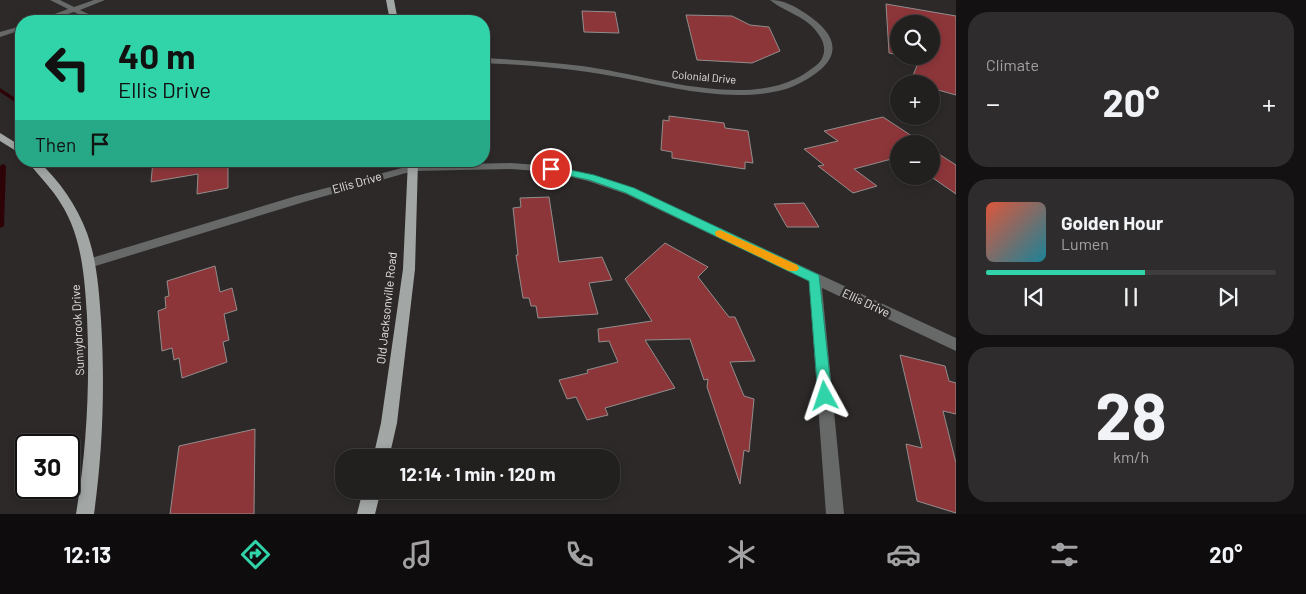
<!DOCTYPE html>
<meta charset="utf-8">
<style>
:root{--surface:#221f1f;--page:#2e2c2c;--text:#f1f3f6;--muted:#a2a2a4;--line:#3f3d3d;--accent:#31d4a9}
body{margin:0;font-family:Barlow,sans-serif;background:var(--page);color:var(--text);height:100vh;display:flex;flex-direction:column;font-size:19px;white-space:nowrap}
*{box-sizing:border-box;margin:0}
p{font-size:16px;color:var(--muted)}
.icon{flex:none;width:28px;height:28px;fill:none;stroke:currentColor;stroke-width:2;stroke-linecap:round;stroke-linejoin:round}
.map{position:relative;flex:1;overflow:hidden}
.panel{display:flex;flex-direction:column;gap:12px;padding:12px;background:#131111;width:350px}
.panel>*{flex:none}
.banner{position:absolute;left:15px;top:15px;width:475px;height:152px;border-radius:20px;box-shadow:0 2px 8px #0003,0 0 0 1px var(--line);background:#31d4a9;color:#111;overflow:hidden}
.fabs{position:absolute;left:890px;top:15px;display:grid;gap:10px}
.fabs a{display:grid;place-items:center;width:50px;height:50px;border-radius:50%;background:var(--surface);box-shadow:0 2px 8px #0003,0 0 0 1px var(--line);font-size:25px}
.speed{position:absolute;left:15px;top:434px;display:flex;gap:10px;font-size:25px;font-weight:700;text-align:center}
.speed>*{display:grid;place-content:center;width:65px;height:65px;border-radius:50%;background:var(--surface);box-shadow:0 2px 8px #0003,0 0 0 1px var(--line);line-height:1}
.speed .limit{border:2px solid #111;border-radius:8px;background:#fff;color:#111}
.pin{position:absolute;display:grid;place-items:center;width:42px;height:42px;color:#fff;margin:-21px;border:2px solid #fff;border-radius:50%;box-shadow:0 1px 5px #0007}
.me{position:absolute;width:55px;margin:-28px;rotate:355deg;stroke-linejoin:round;filter:drop-shadow(0 0 4px #0008)}
.turn{display:flex;align-items:center;gap:18px;height:105px;padding:0 20px;font-size:22px}
.turn .icon{width:65px;height:65px;stroke-width:2.5}
.turn b{display:block;font-size:35px;line-height:42px}
.then{display:flex;align-items:center;height:48px;padding:0 20px;background:#0003;gap:10px;font-size:19px}
.big{font-size:38px;font-weight:700;line-height:1.1}
.panel .card{flex:1;display:flex;flex-direction:column;justify-content:center;gap:8px;min-width:0;padding:0 18px;border-radius:20px;background:var(--page)}
.panel .dial{align-items:center;gap:0}
.dial b{font-size:65px;line-height:1}
.song{display:flex;align-items:center;gap:15px}
.cover{width:60px;height:60px;border-radius:8px;background:linear-gradient(135deg,hsl(10 70% 55%),hsl(190 70% 35%))}
.played{height:5px;border-radius:2px;background:linear-gradient(90deg,var(--accent) 55%,var(--line) 55%)}
.keys{display:flex;justify-content:space-around;direction:ltr}
.heat{display:flex;justify-content:space-between;align-items:center;font-size:28px;direction:ltr}
.trip{position:absolute;left:335px;top:449px;width:285px;height:50px;border-radius:20px;background:var(--surface);box-shadow:0 2px 8px #0003,0 0 0 1px var(--line);font-weight:700;line-height:50px;text-align:center}
.tab-bar{display:flex;height:80px;justify-content:space-around;align-items:center;background:#0e0c0c;color:var(--muted)}
.tab-bar .icon{width:35px;height:35px}
.tab-bar .selected{color:var(--accent)}
.tab-bar b{font-size:22px;color:var(--text)}
main{display:flex;flex:1;min-height:0}
.map>svg:first-child{display:block}
.lines{fill:none;stroke-linecap:round;stroke-linejoin:round}
.stream{fill:#2e0307;fill-rule:evenodd}
.building{fill:#8d363a;stroke:#928d8c}
.minor{fill:#666968;fill-rule:evenodd}
.major{fill:#a2a7a5;fill-rule:evenodd}
.route{fill:#31d4a9;stroke:#208a6e}
.slow{fill:#f59e0b}
.labels{text-anchor:middle;stroke-width:5;stroke-linejoin:round;paint-order:stroke}
.far-street-label{font-size:11px;fill:#e5e2e2;stroke:#2d2929}
.street-label{font-size:12px;fill:#e5e2e2;stroke:#2d2929}
</style>
<main>
<div class="map">
<svg width="956" height="514" viewBox="0 0 956 514">
<rect width="100%" height="100%" fill="#2d2929"/>
<g class="lines">
<!-- stream -->
<g class="stream">
<path d="M0,88L21,102V106L0,92Z"/>
<path d="M3,164L6,166L4,226L0,228V166Z"/>
</g>
</g>
<!-- building -->
<g class="building">
<path d="M886,4L956,16V95L931,88V84L910,83L920,58L908,56H931V24H899V55L889,53Z"/>
<path d="M582,11L615,12L619,33L584,32Z"/>
<path d="M686,15L732,16L750,25L769,27L780,51L752,63L697,60Z"/>
<path d="M669,116L724,123L725,128L748,131L753,163L745,162V169L672,158V152L661,150L663,120L669,121Z"/>
<path d="M883,117L924,144H899V157L854,169L877,186L853,193L818,166L824,165L804,149L838,141L824,131Z"/>
<path d="M931,149L956,165V194L930,176Z"/>
<path d="M153,161H228V188L197,194L198,174L151,182Z"/>
<path d="M549,197L559,262L602,257L612,280L589,283L598,314L538,318L536,306H531L529,298H523L516,255H518L513,208L521,207L520,198Z"/>
<path d="M804,203L819,227H787L774,204Z"/>
<path d="M665,243L708,267L698,277L729,317H735L755,361L730,362L744,396L754,399L749,452L744,450L740,484L707,387L708,379L704,380L690,339L645,340L675,388L605,408L608,415L587,420L576,397L567,399L559,380L588,373L587,370L618,362L609,341L599,342L598,329L652,321L625,279Z"/>
<path d="M215,266L220,292L232,288L237,310L224,314L229,340L223,342L227,362L182,378L179,358L174,360L172,348L162,351L158,311L166,308L165,297L169,296L167,281Z"/>
<path d="M900,355L945,366L949,381L956,383V414L943,411L956,463V513L917,501L906,444L922,448Z"/>
<path d="M255,429L254,514H170L179,446Z"/>
</g>
<g class="lines">
<!-- minor -->
<g class="minor">
<path d="M50,0H60L74,7L94,0H105L80,10L103,21H93L74,12L47,21H36L68,9Z"/>
<path d="M770,0C784,0 794,6 805,13C835,33 845,54 812,76C800,84 787,90 773,92C719,102 665,85 612,76C570,68 527,65 484,63V58C517,60 550,62 582,66C644,74 736,107 795,79C802,76 808,71 814,67C826,59 827,46 819,35C807,16 786,13 770,0Z"/>
<path d="M21,26V30L0,37V32Z"/>
<path d="M511,163L551,166L595,176L634,188L956,338V351L822,288L844,514H826L809,281L626,194L588,181L551,172L511,169L413,171L304,202L89,268L85,266L83,263L85,260L296,196L413,165Z"/>
</g>
<!-- major -->
<g class="major">
<path d="M386,0H394L398,21H390Z"/>
<path d="M0,133L21,146V154L0,141Z"/>
<path d="M27,161H38C60,181 77,206 87,233C97,261 99,291 101,320C105,385 103,449 94,514H76C87,448 90,383 87,316C85,285 83,252 71,223C60,196 44,182 27,161Z"/>
<path d="M408,161H418L415,269L397,423L389,458H373L381,423L403,269Z"/>
<path d="M363,490H381L375,514H357Z"/>
</g>
</g>
<!-- route -->
<path class="route" d="M551,166L594,175L634,188L819,275L832,396L830,401L825,402L820,401L818,396L809,281L626,193L589,180L547,171V167Z"/>
<!-- slow -->
<path class="slow" d="M720,230L797,265L799,268L797,271H789L716,236L715,233L716,231Z"/>
<g class="labels">
<!-- far-street labels -->
<g class="far-street-label">
<text transform="translate(704 77) rotate(5)" y="4">Colonial Drive</text>
</g>
<!-- street labels -->
<g class="street-label">
<text transform="translate(357 183) rotate(-16)" y="4">Ellis Drive</text>
<text transform="translate(866 303) rotate(25)" y="4">Ellis Drive</text>
<text transform="translate(387 308) rotate(-84)" y="4">Old Jacksonville Road</text>
<text transform="translate(78 330) rotate(-93)" y="4">Sunnybrook Drive</text>
</g>
</g>
</svg>
<div class="fabs">
<a><svg class="icon" aria-label="search" viewBox="0 0 24 24"><circle cx="10" cy="10" r="6"/><path d="M15 15l6 6"/></svg></a>
<a>+</a>
<a>−</a>
</div>
<div class="speed"><div class="limit">30</div></div>
<div class="pin" style="left:551px;top:169px;background:#d93025"><svg class="icon" aria-label="arrive" viewBox="0 0 24 24"><path d="M6 21V4h12l-3 4 3 4H6"/></svg></div>
<svg class="me" style="left:825px;top:396px" viewBox="-20 -20 40 40"><path d="M0-17L14 15 0 8-14 15z" fill="#31d4a9" stroke="#fff" stroke-width="4"/></svg>
<div class="trip">12:14 · 1 min · 120 m</div>
<div class="banner">
<div class="turn"><svg class="icon" aria-label="left" viewBox="0 0 24 24"><path d="M17 20v-9H6M10 6l-5 5 5 5"/></svg><div><b>40 m</b>Ellis Drive</div></div>
<div class="then">Then<svg class="icon" aria-label="arrive" viewBox="0 0 24 24"><path d="M6 21V4h12l-3 4 3 4H6"/></svg></div>
</div>
</div>
<section class="panel">
<div class="card"><p>Climate</p>
<div class="heat"><a>−</a><b class="big">20°</b><a>+</a></div>
</div>
<div class="card">
<div class="song"><i class="cover"></i><div><b>Golden Hour</b><p>Lumen</p></div></div>
<div class="played"></div>
<div class="keys"><svg class="icon" aria-label="previous" viewBox="0 0 24 24"><path d="M18 5L8 12l10 7zM5 5v14"/></svg><svg class="icon" aria-label="pause" viewBox="0 0 24 24"><path d="M8 5v14M16 5v14"/></svg><svg class="icon" aria-label="next" viewBox="0 0 24 24"><path d="M6 5l10 7-10 7zM19 5v14"/></svg></div>
</div>
<div class="card dial"><b>28</b><p>km/h</p></div>
</section>
</main>
<nav class="tab-bar">
<b>12:13</b>
<svg class="icon selected" aria-label="directions" viewBox="0 0 24 24"><path d="M12 3l9 9-9 9-9-9zM9 14v-3h6M13 9l2 2-2 2"/></svg>
<svg class="icon" aria-label="music" viewBox="0 0 24 24"><path d="M9 18V5l10-2v13"/><circle cx="6" cy="18" r="3"/><circle cx="16" cy="16" r="3"/></svg>
<svg class="icon" aria-label="phone" viewBox="0 0 24 24"><path d="M5 4h4l2 5-3 2q2 4 5 5l2-3 5 2v4C11 20 4 13 5 4z"/></svg>
<svg class="icon" aria-label="climate" viewBox="0 0 24 24"><path d="M12 3v18M4 7l16 10M4 17L20 7"/></svg>
<svg class="icon" aria-label="car" viewBox="0 0 24 24"><path d="M5 17H2v-5l4-1 3-4h7l3 4 3 1v5h-3M9 17h6M6 11h13"/><circle cx="7" cy="17" r="2"/><circle cx="17" cy="17" r="2"/></svg>
<svg class="icon" aria-label="filters" viewBox="0 0 24 24"><path d="M4 7h16M4 17h16"/><circle cx="9" cy="7" r="2"/><circle cx="15" cy="17" r="2"/></svg>
<b>20°</b>
</nav>
